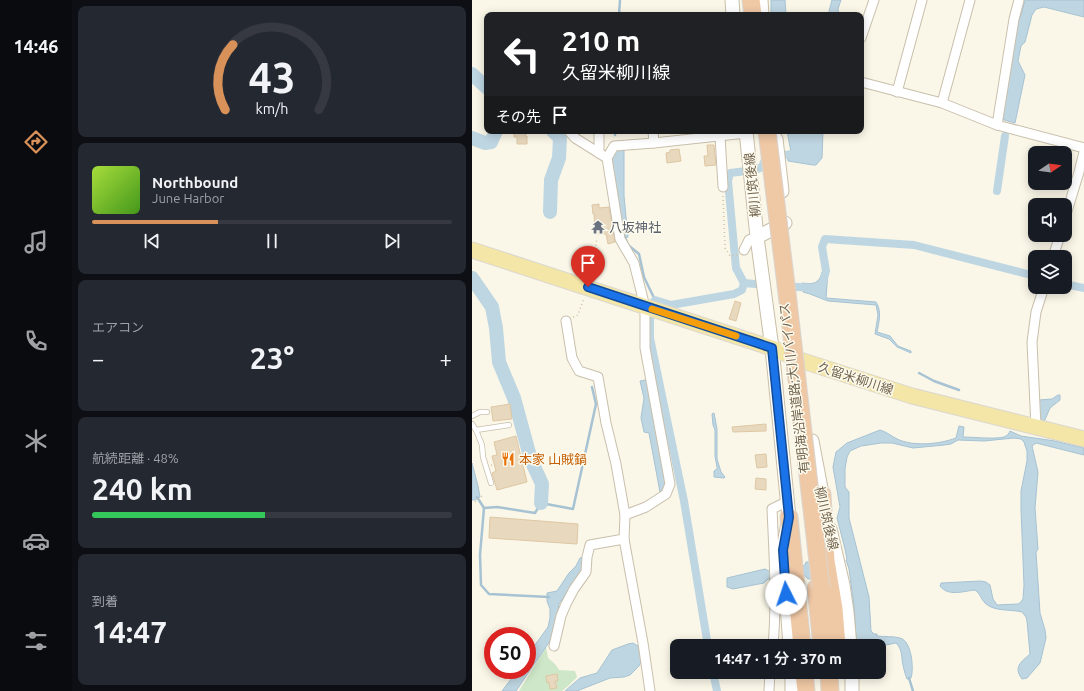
<!DOCTYPE html>
<html lang="ja">
<meta charset="utf-8">
<style>
:root{--surface:#171b24;--page:#242831;--text:#f1f3f6;--muted:#9ea1a6;--line:#363941;--accent:#d89159}
body{margin:0;font-family:Ubuntu,"Noto Sans JP",sans-serif;background:var(--page);color:var(--text);height:100vh;display:flex;flex-direction:column;font-size:15px;white-space:nowrap}
*{box-sizing:border-box;margin:0}
p{font-size:13px;color:var(--muted)}
.icon{flex:none;width:22px;height:22px;fill:none;stroke:currentColor;stroke-width:2;stroke-linecap:round;stroke-linejoin:round}
.map{position:relative;flex:1;overflow:hidden}
.side{display:flex;flex-direction:column;gap:6px;padding:6px;background:#0d0f14;width:400px}
.side>*{flex:none}
.top-card{position:absolute;left:12px;top:12px;width:380px;height:122px;border-radius:8px;box-shadow:0 2px 10px #0003;background:#202124;color:#fff;overflow:hidden}
.needle{width:26px;rotate:77deg}
.buttons{position:absolute;left:556px;top:146px;display:grid;gap:8px}
.buttons a{display:grid;place-items:center;width:44px;height:44px;border-radius:8px;background:var(--surface);box-shadow:0 2px 10px #0003;font-size:20px}
.speed{position:absolute;left:12px;top:627px;display:flex;gap:8px;font-size:20px;font-weight:700;text-align:center}
.speed>*{display:grid;place-content:center;width:52px;height:52px;border-radius:50%;background:var(--surface);box-shadow:0 2px 10px #0003;line-height:1}
.speed .limit{border:6px solid #d22;background:#fff;color:#111}
.pin{position:absolute;display:grid;place-items:center;width:34px;height:34px;color:#fff;margin:-41px -17px;border-radius:50% 50% 50% 0;rotate:-45deg;box-shadow:0 0 4px #0007}
.pin .icon{rotate:45deg}
.me{position:absolute;width:44px;margin:-22px;rotate:356deg;stroke-linejoin:round;filter:drop-shadow(0 0 3px #0008)}
.turn{display:flex;align-items:center;gap:14px;height:84px;padding:0 12px;font-size:18px}
.turn .icon{width:52px;height:52px;stroke-width:2.5}
.turn b{display:block;font-size:28px;line-height:34px}
.then{display:flex;align-items:center;height:38px;padding:0 12px;background:#0003;gap:8px;font-size:15px}
.big{font-size:30px;font-weight:600;line-height:1.1}
.side .tile{flex:1;display:flex;flex-direction:column;justify-content:center;gap:6px;min-width:0;padding:0 14px;border-radius:8px;background:var(--page)}
.side .dial{align-items:center;gap:0}
.dial svg{height:104px;overflow:visible;fill:none;stroke:var(--line);stroke-width:7;stroke-linecap:round;text-anchor:middle}
.dial text{fill:var(--text);stroke:none}
.song{display:flex;align-items:center;gap:12px}
.cover{width:48px;height:48px;border-radius:6px;background:linear-gradient(135deg,hsl(80 70% 55%),hsl(100 70% 35%))}
.played{height:4px;border-radius:2px;background:linear-gradient(90deg,var(--accent) 35%,var(--line) 35%)}
.keys{display:flex;justify-content:space-around;direction:ltr}
.heat{display:flex;justify-content:space-between;align-items:center;font-size:22px;direction:ltr}
.charge{height:6px;border-radius:3px;background:linear-gradient(90deg,#34c759 48%,var(--line) 0)}
.trip{position:absolute;left:198px;top:639px;width:216px;height:40px;border-radius:8px;background:var(--surface);box-shadow:0 2px 10px #0003;font-weight:600;line-height:40px;text-align:center}
main{display:flex;flex:1;min-height:0}
.tab-bar{display:flex;flex-direction:column;width:72px;justify-content:space-around;align-items:center;background:#090b0e;color:var(--muted)}
.tab-bar .icon{width:28px;height:28px}
.tab-bar .on{color:var(--accent)}
.tab-bar b{font-size:18px;color:var(--text)}
.map>svg:first-child{display:block}
.green{fill:#cee7c8}
.water{fill:#bed6e2;stroke:#a6c2d3}
.lines{fill:none;stroke-linecap:round;stroke-linejoin:round}
.stream{stroke:#a6c2d3;stroke-width:2.5}
.canal{stroke:#bed6e2;stroke-width:8}
.river{stroke:#bed6e2;stroke-width:14}
.building{fill:#e8d8bd;stroke:#dec7a4}
.lane-casing{stroke:#c9bfac;stroke-width:6}
.street-casing{stroke:#c9bfac;stroke-width:11}
.secondary-casing{stroke:#c9bea8;stroke-width:15}
.primary-casing{stroke:#dad6d1;stroke-width:17}
.highway-casing{stroke:#dad6d1;stroke-width:19}
.path{stroke:#d2c0a5;stroke-width:1.5;stroke-dasharray:1 3;stroke-linecap:butt}
.lane{stroke:#fff;stroke-width:4.5}
.street{stroke:#fff;stroke-width:9}
.secondary{stroke:#fff;stroke-width:13}
.primary{stroke:#f3e6a7;stroke-width:15}
.highway{stroke:#efc8a5;stroke-width:17}
.highway-bridge-casing{stroke:#dad6d1;stroke-width:19;stroke-linecap:butt}
.highway-bridge{stroke:#efc8a5;stroke-width:17}
.route-casing{stroke:#114b97;stroke-width:10}
.route{stroke:#1a73e8;stroke-width:7}
.slow{stroke:#f59e0b;stroke-width:7}
.labels{text-anchor:middle;stroke-width:3;stroke-linejoin:round;paint-order:stroke}
.street-label{font-size:13px;fill:#72634e;stroke:#fdfbee}
.worship-label{font-size:13px;fill:#5b616d;stroke:#fdfbee;text-anchor:start}
.food-label{font-size:13px;fill:#c56008;stroke:#fdfbee;text-anchor:start}
</style>
<main>
<nav class="tab-bar">
<b>14:46</b>
<svg class="icon on" aria-label="directions" viewBox="0 0 24 24"><path d="M12 3l9 9-9 9-9-9zM9 14v-3h6M13 9l2 2-2 2"/></svg>
<svg class="icon" aria-label="music" viewBox="0 0 24 24"><path d="M9 18V5l10-2v13"/><circle cx="6" cy="18" r="3"/><circle cx="16" cy="16" r="3"/></svg>
<svg class="icon" aria-label="phone" viewBox="0 0 24 24"><path d="M5 4h4l2 5-3 2q2 4 5 5l2-3 5 2v4C11 20 4 13 5 4z"/></svg>
<svg class="icon" aria-label="climate" viewBox="0 0 24 24"><path d="M12 3v18M4 7l16 10M4 17L20 7"/></svg>
<svg class="icon" aria-label="car" viewBox="0 0 24 24"><path d="M5 17H2v-5l4-1 3-4h7l3 4 3 1v5h-3M9 17h6M6 11h13"/><circle cx="7" cy="17" r="2"/><circle cx="17" cy="17" r="2"/></svg>
<svg class="icon" aria-label="filters" viewBox="0 0 24 24"><path d="M4 7h16M4 17h16"/><circle cx="9" cy="7" r="2"/><circle cx="15" cy="17" r="2"/></svg>
</nav>
<section class="side">
<div class="tile dial"><svg viewBox="0 0 100 80">
<path d="M14 69A42 42 0 1 1 86 69"/>
<path d="M14 69A42 42 0 0 1 20 19" stroke="#d89159"/>
<text x="50" y="56" font-size="32" font-weight="700">43</text>
<text x="50" y="72" font-size="11">km/h</text>
</svg></div>
<div class="tile">
<div class="song"><i class="cover"></i><div><b>Northbound</b><p>June Harbor</p></div></div>
<div class="played"></div>
<div class="keys"><svg class="icon" aria-label="previous" viewBox="0 0 24 24"><path d="M18 5L8 12l10 7zM5 5v14"/></svg><svg class="icon" aria-label="pause" viewBox="0 0 24 24"><path d="M8 5v14M16 5v14"/></svg><svg class="icon" aria-label="next" viewBox="0 0 24 24"><path d="M6 5l10 7-10 7zM19 5v14"/></svg></div>
</div>
<div class="tile"><p>エアコン</p>
<div class="heat"><a>−</a><b class="big">23°</b><a>+</a></div>
</div>
<div class="tile"><p>航続距離 · 48%</p><b class="big">240 km</b><div class="charge"></div></div>
<div class="tile"><p>到着</p><b class="big">14:47</b></div>
</section>
<div class="map">
<svg width="612" height="691" viewBox="0 0 612 691">
<rect width="100%" height="100%" fill="#faf7e8"/>
<!-- green -->
<path class="green" d="M74,647L76,658L83,664L87,670L103,671L105,677L96,686L90,691H47Z"/>
<!-- water -->
<g class="water">
<path d="M299,0H313L314,15H299Z"/>
<path d="M360,0H369L366,9L367,15H356Z"/>
<path d="M553,0H612V17L572,7L564,9L560,15L553,42L549,46L546,61L553,75L543,123L529,119L545,24L549,15Z"/>
<path d="M315,131H351L350,158L344,165H341L316,161L315,153L319,152Z"/>
<path d="M145,149H152V196L156,237L151,239L140,165V158Z"/>
<path d="M356,271L354,298L404,302C410,311 407,322 405,332L418,336L426,346L439,351V353L425,347L417,339L403,334L406,315L404,305L356,301C347,298 340,294 331,292L330,283C340,284 347,285 350,272Z"/>
<path d="M0,272L11,287L4,293L0,288Z"/>
<path d="M174,380L195,481L193,489L188,492L177,433L172,432L169,418L172,398L168,381Z"/>
<path d="M586,395H588V400L578,408L572,422C565,418 567,407 567,400L580,399Z"/>
<path d="M242,413L245,429V459L249,472L253,477L252,478L242,477V471L245,469V467L243,456V430L241,425L240,414Z"/>
<path d="M487,426L492,427L491,437C500,437 528,440 534,436C536,435 537,433 538,431L549,436L583,441L612,448V455L564,443L560,446L566,472L563,508L566,549L564,552L568,613L573,630L574,638L568,663L555,678L550,679C541,667 549,662 558,654L555,621L554,617L550,612C539,609 522,612 513,603C509,599 508,593 503,590C492,591 476,597 468,586L469,583L509,581L514,582L518,585L521,599L525,605L546,604L548,603L551,599L552,585L549,509V491L555,461V451L552,442L549,439L542,438L512,441L486,440L479,444L472,445L441,448L420,443H409L389,446L378,451L375,457L373,469V487L377,492V518L397,597L399,631L402,634H405V636C412,637 421,636 428,638C440,641 442,669 439,678L436,679H435C433,674 432,670 431,665C429,657 431,650 424,643C418,644 412,646 407,645C399,644 393,639 384,640L382,606L377,569L374,560L375,559L373,549L365,518L368,507L361,467L364,452L375,443L408,430C415,432 419,436 425,439C442,447 468,444 484,438Z"/>
<path d="M0,463L6,486L8,497L3,500H0Z"/>
<path d="M112,557L110,570L87,604L82,635L44,691H30L46,670H55V656L76,627L78,618V609L75,601V593L85,591L97,573L104,566L108,558Z"/>
<path d="M334,562H342L345,578L336,579L332,575L331,566L333,565Z"/>
<path d="M293,569L299,572V578L296,579L292,583L261,589L255,587V578Z"/>
<path d="M161,643L166,646L170,660L167,666L158,675L152,677L138,678L105,691H93L108,678L125,673L140,650L156,644Z"/>
</g>
<g class="lines">
<!-- stream -->
<g class="stream">
<path d="M147,15L148,0"/>
<path d="M143,135L144,131"/>
<path d="M152,235L156,245L167,254L172,277L183,300"/>
<path d="M447,373L462,381L487,390"/>
<path d="M5,497L12,508L25,507L63,513L69,503L101,509L124,404L120,387"/>
<path d="M12,508L8,555L9,585L17,594L77,597"/>
<path d="M437,678L441,691"/>
</g>
<!-- canal -->
<g class="canal">
<path d="M525,191L533,136"/>
<path d="M351,282L354,271L350,247L353,239L442,245L563,276"/>
<path d="M272,283L295,285"/>
<path d="M593,284L612,288"/>
<path d="M312,286L341,288"/>
<path d="M180,305L183,300L199,305L262,294L270,290L272,283L264,268L256,181L258,173L283,170L290,167L294,157L321,154L331,142L332,131"/>
<path d="M178,317V338L189,391L212,501L236,646"/>
<path d="M241,672L245,691"/>
</g>
<!-- river -->
<g class="river">
<path d="M0,74L15,88"/>
<path d="M0,138L13,143L19,142L24,131"/>
<path d="M78,212L79,180L87,158L88,138L81,131"/>
<path d="M0,278L20,307L24,328L27,362L42,398L59,460L70,484L69,503"/>
</g>
</g>
<!-- building -->
<g class="building">
<path d="M42,131H54V137L55,136V144H45V137H42Z"/>
<path d="M235,145H242L244,165L233,166L232,156H236Z"/>
<path d="M207,149L209,161L195,163L194,153L198,152V150Z"/>
<path d="M127,204V208L137,207L143,242L136,244L134,234H123L122,214H121L120,205Z"/>
<path d="M263,301L269,303L264,321L257,319Z"/>
<path d="M38,404L40,419L21,421L19,407Z"/>
<path d="M294,424V431L261,432L260,427Z"/>
<path d="M44,436L55,482L25,490L20,473L24,471L20,456L25,455L22,442Z"/>
<path d="M294,454L295,467L285,468L283,455Z"/>
<path d="M284,478L294,479V490L283,489Z"/>
<path d="M18,517L106,524L105,544L17,538Z"/>
<path d="M85,674L86,681H83L85,688L78,689L77,682L75,683L74,676Z"/>
</g>
<g class="lines">
<!-- lane casing -->
<g class="lane-casing">
<g id="lane">
<path d="M0,416L8,412H15"/>
<path d="M0,424L4,430L10,445L11,457L19,483"/>
<path d="M4,430L37,425"/>
</g>
</g>
<!-- street casing -->
<g class="street-casing">
<g id="street">
<path d="M389,38L402,0"/>
<path d="M389,82L470,103L525,125L612,148"/>
<path d="M425,92L450,0"/>
<path d="M470,103L498,0"/>
<path d="M525,125L542,19L547,0"/>
<path d="M97,131L103,138L135,158"/>
<path d="M181,131L182,143"/>
<path d="M248,136L251,187"/>
<path d="M127,153V131"/>
<path d="M593,218L607,172L612,152"/>
<path d="M272,250L277,240L285,237"/>
<path d="M581,257L588,235"/>
<path d="M94,321L100,358L107,371L126,377L134,423L144,464L153,515L152,539L171,643L178,691"/>
<path d="M564,427L560,342L564,312L572,287"/>
<path d="M153,515L174,507L194,494L198,484L173,348V307L162,263L148,239L135,158L142,146L182,143L274,133"/>
<path d="M82,646L89,616L94,604L102,589L114,572L115,557L118,545L152,539"/>
<path d="M301,646C305,600 302,554 300,509L316,501"/>
<path d="M297,691L298,672"/>
</g>
</g>
<!-- secondary casing -->
<g class="secondary-casing">
<g id="secondary">
<path d="M260,0L261,15"/>
<path d="M289,0L290,15"/>
<path d="M274,131L285,237L300,348L317,517L311,550L318,646"/>
<path d="M304,139L310,191"/>
<path d="M285,237L313,223"/>
<path d="M340,441L352,504"/>
<path d="M358,529L371,585L375,612L378,646"/>
<path d="M320,672V691"/>
<path d="M380,672V691"/>
</g>
</g>
<!-- primary casing -->
<g class="primary-casing">
<path id="primary" d="M0,250L300,348L331,361L440,396L612,439"/>
</g>
<!-- highway casing -->
<g class="highway-casing">
<g id="highway">
<path d="M279,0L281,15"/>
<path d="M350,494L354,561L362,609L365,646"/>
<path d="M317,517L330,646"/>
<path d="M344,588L350,646"/>
<path d="M332,672L334,691"/>
<path d="M357,672L358,691"/>
</g>
</g>
<!-- path -->
<g class="path">
<path d="M251,196L253,248L258,256L266,255"/>
<path d="M118,277L125,238"/>
<path d="M101,317L106,315L112,298"/>
<path d="M19,465L23,466"/>
<path d="M3,502L10,496"/>
</g>
<!-- lane -->
<use href="#lane" class="lane"/>
<!-- street -->
<use href="#street" class="street"/>
<!-- secondary -->
<use href="#secondary" class="secondary"/>
<!-- primary -->
<use href="#primary" class="primary"/>
<!-- highway -->
<use href="#highway" class="highway"/>
<!-- highway-bridge casing -->
<g class="highway-bridge-casing">
<path id="highway-bridge" d="M295,131L315,293L349,588"/>
</g>
<!-- highway-bridge -->
<use href="#highway-bridge" class="highway-bridge"/>
</g>
<g class="lines">
<!-- route casing -->
<g class="route-casing">
<path id="route" d="M116,287L300,348L317,517L311,550L314,594"/>
</g>
<!-- route -->
<use href="#route" class="route"/>
<!-- slow -->
<path class="slow" d="M180,309L264,336"/>
</g>
<!-- icons -->
<defs>
<g id="temple-bare" transform="scale(1.08)"><path d="M0-6L5-2H3V0L6.5 2.5H4V6H1.5V3h-3V6H-4V2.5H-6.5L-3 0V-2H-5Z" fill="#6b7280" stroke="#fdfbee" stroke-width="2.5" paint-order="stroke"/></g>
<g id="restaurant-bare" transform="scale(1.08)"><path d="M-5-6h1v4h1v-4h1v4h1v-4h1v5L-1.5 .5V6h-2V.5L-5-1ZM5-6V6H3V1.5H1.5Q1.5-4 5-6Z" fill="#e8710a" stroke="#fdfbee" stroke-width="2.5" paint-order="stroke"/></g>
</defs>
<g fill-rule="evenodd">
<use href="#temple-bare" x="126" y="227"/>
<use href="#restaurant-bare" x="36" y="459"/>
</g>
<g class="labels">
<!-- street labels -->
<g class="street-label">
<text transform="translate(280 185) rotate(-96)" y="5">柳川筑後線</text>
<text transform="translate(384 378) rotate(18)" y="5">久留米柳川線</text>
<text transform="translate(322 388) rotate(-97)" y="5">有明海沿岸道路;大川バイパス</text>
<text transform="translate(355 518) rotate(77)" y="5">柳川筑後線</text>
</g>
<!-- worship labels -->
<g class="worship-label">
<text x="137" y="232">八坂神社</text>
</g>
<!-- food labels -->
<g class="food-label">
<text x="47" y="464">本家 山賊鍋</text>
</g>
</g>
</svg>
<div class="buttons">
<a><svg class="needle" viewBox="-14 -14 28 28"><path d="M0-13l5 13h-10z" fill="#e53935"/><path d="M0 13l5-13h-10z" fill="#9ea1a6"/></svg></a>
<a><svg class="icon" aria-label="sound" viewBox="0 0 24 24"><path d="M4 9h4l5-4v14l-5-4H4zM17 9q2 3 0 6"/></svg></a>
<a><svg class="icon" aria-label="layers" viewBox="0 0 24 24"><path d="M12 4l9 5-9 5-9-5zM3 14l9 5 9-5"/></svg></a>
</div>
<div class="speed"><div class="limit">50</div></div>
<div class="pin" style="left:116px;top:287px;background:#d93025"><svg class="icon" aria-label="arrive" viewBox="0 0 24 24"><path d="M6 21V4h12l-3 4 3 4H6"/></svg></div>
<svg class="me" style="left:314px;top:594px" viewBox="-20 -20 40 40"><circle r="19" fill="#fff"/><path d="M0-13L10 11 0 6-10 11z" fill="#1a73e8"/></svg>
<div class="trip">14:47 · 1 分 · 370 m</div>
<div class="top-card">
<div class="turn"><svg class="icon" aria-label="left" viewBox="0 0 24 24"><path d="M17 20v-9H6M10 6l-5 5 5 5"/></svg><div><b>210 m</b>久留米柳川線</div></div>
<div class="then">その先<svg class="icon" aria-label="arrive" viewBox="0 0 24 24"><path d="M6 21V4h12l-3 4 3 4H6"/></svg></div>
</div>
</div>
</main>
